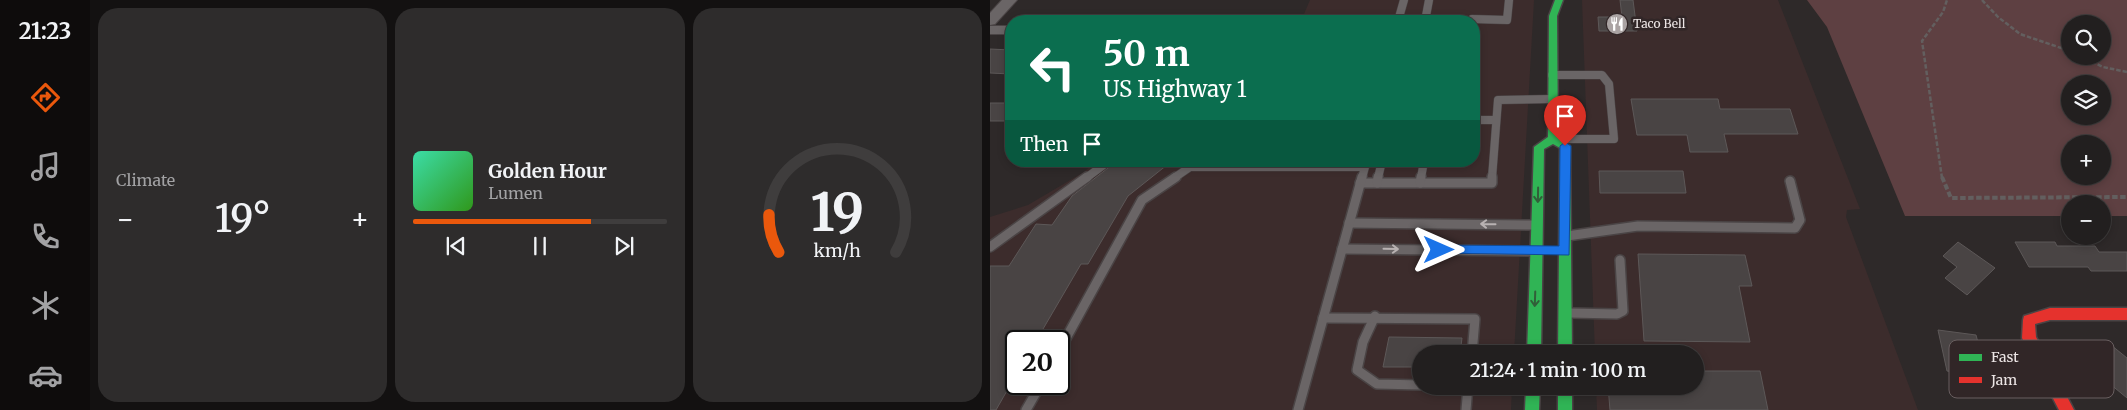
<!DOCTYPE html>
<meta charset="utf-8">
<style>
:root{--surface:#221f1f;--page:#2e2c2c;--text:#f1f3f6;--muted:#a2a2a4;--line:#3f3d3d;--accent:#ea580c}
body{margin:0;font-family:Merriweather,serif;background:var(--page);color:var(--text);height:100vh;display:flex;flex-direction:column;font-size:19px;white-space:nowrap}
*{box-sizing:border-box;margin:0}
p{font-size:16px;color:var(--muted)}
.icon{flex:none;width:28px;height:28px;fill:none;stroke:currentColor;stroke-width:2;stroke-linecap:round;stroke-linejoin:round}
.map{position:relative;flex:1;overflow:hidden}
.panel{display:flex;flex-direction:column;gap:8px;padding:8px;background:#131111;width:900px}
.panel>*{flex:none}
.guide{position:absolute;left:15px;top:15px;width:475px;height:152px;border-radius:20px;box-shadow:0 2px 8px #0003,0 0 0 1px var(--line);background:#0b6e4f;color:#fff;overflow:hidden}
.fabs{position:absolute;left:1071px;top:15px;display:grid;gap:10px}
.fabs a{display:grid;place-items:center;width:50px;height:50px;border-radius:50%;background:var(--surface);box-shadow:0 2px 8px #0003,0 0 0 1px var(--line);font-size:25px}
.speed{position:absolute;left:15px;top:330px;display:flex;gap:10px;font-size:25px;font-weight:700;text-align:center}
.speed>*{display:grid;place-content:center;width:65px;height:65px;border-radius:50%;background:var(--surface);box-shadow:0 2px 8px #0003,0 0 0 1px var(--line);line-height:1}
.speed .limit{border:2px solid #111;border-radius:8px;background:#fff;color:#111}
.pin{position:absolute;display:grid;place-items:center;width:42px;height:42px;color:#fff;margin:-51px -21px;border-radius:50% 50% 50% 0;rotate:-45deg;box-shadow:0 0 5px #0007}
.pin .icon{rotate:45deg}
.me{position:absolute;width:55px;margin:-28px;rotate:90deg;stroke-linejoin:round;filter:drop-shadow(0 0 4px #0008)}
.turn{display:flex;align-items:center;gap:18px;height:105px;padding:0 15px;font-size:22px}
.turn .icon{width:65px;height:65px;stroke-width:2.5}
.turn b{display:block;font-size:35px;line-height:42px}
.then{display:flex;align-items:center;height:48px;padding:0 15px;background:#0003;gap:10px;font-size:19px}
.big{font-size:38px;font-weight:600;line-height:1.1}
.panel .widget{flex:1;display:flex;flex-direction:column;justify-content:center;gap:8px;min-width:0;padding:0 18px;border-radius:20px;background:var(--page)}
.panel .dial{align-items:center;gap:0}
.dial svg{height:130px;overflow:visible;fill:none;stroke:var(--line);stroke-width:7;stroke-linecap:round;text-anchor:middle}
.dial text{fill:var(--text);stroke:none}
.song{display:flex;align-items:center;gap:15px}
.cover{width:60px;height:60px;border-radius:8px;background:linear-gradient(135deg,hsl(160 70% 55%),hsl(110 70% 35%))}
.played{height:5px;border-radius:2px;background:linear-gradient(90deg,var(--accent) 70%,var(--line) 70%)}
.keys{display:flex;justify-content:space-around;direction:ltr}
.heat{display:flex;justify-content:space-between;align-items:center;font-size:28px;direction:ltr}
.panel .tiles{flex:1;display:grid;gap:8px;grid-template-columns:repeat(3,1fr)}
.trip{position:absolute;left:422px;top:345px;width:292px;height:50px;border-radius:25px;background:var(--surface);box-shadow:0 2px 8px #0003,0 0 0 1px var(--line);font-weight:600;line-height:50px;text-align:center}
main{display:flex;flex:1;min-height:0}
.tabs{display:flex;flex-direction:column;width:90px;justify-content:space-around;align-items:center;background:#0e0c0c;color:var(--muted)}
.tabs .icon{width:35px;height:35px}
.tabs .selected{color:var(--accent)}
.tabs b{font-size:22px;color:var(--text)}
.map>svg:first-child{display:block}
.built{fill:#3c2c2c;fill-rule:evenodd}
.green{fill:#5e4042;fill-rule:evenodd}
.building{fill:#494444;stroke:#5d5858}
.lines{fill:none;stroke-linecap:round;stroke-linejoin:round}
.lane-far1-casing{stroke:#4a4445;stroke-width:9}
.lane-casing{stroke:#4a4445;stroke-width:12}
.street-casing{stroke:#4a4445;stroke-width:2}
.fast-casing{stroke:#4a4445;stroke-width:3}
.jam-casing{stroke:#4a4445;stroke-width:3}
.path-far1{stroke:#635f5f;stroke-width:2.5;stroke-dasharray:4.5 2;stroke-linecap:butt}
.path{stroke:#635f5f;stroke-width:4;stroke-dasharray:5.5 2.5;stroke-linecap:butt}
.lane-far1{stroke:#6a6566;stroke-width:8}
.lane{stroke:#6a6566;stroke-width:9}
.street{fill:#6a6566;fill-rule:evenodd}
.fast{fill:#30b455;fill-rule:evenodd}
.jam{fill:#e5322d;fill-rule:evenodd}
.oneway{stroke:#315f39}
.oneway2{stroke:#b8b2b2}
.route{fill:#1a73e8;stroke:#114b97}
.labels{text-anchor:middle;stroke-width:5;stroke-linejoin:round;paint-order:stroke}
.far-poi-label{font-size:12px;fill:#ece5e5;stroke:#312627;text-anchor:start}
.key{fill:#312627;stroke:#695f60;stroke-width:1}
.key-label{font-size:14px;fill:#ece5e5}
</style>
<main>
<nav class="tabs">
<b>21:23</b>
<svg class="icon selected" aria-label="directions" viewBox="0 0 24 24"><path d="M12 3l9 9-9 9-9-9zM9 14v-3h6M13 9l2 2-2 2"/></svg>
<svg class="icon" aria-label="music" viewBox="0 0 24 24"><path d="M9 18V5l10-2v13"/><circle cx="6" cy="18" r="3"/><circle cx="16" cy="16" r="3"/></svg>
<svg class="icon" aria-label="phone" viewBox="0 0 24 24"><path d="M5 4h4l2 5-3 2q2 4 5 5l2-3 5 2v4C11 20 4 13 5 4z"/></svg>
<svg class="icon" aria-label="climate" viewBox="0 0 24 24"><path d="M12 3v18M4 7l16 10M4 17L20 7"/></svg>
<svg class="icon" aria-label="car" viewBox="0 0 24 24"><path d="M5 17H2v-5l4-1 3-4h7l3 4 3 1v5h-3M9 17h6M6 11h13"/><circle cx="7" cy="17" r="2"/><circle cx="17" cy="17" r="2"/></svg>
</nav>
<section class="panel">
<div class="tiles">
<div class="widget"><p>Climate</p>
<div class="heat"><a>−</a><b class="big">19°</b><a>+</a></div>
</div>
<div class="widget">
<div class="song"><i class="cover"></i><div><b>Golden Hour</b><p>Lumen</p></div></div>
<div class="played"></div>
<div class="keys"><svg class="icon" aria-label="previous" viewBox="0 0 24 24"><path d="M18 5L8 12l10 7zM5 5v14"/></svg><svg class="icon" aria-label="pause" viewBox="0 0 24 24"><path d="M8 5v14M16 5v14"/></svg><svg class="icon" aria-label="next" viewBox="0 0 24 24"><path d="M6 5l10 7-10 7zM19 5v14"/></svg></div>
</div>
<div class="widget dial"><svg viewBox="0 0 100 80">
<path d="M14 69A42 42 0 1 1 86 69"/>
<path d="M14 69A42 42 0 0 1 8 46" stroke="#ea580c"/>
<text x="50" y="56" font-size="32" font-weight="700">19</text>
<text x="50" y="72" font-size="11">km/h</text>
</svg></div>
</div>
</section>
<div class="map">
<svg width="1137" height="410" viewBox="0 0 1137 410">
<rect width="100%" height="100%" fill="#2e2929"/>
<!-- built -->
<g class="built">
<path d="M320,0H544L524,354H431V386H522L521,410H0V217L38,205L94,172L106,161H484V21H311ZM26,341H69V384H26Z"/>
<path d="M592,0H788L870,209L857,210L856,217L928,410H607L606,386H706V354H605Z"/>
</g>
<!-- green -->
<path class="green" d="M817,0H1137V216H1113L1112,204H1080V216H915L837,27ZM1080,24H1112V56H1080ZM1080,84H1112V116H1080ZM1080,144H1112V176H1080Z"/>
<!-- building -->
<g class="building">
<path d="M630,0H643L647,31H609L608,17H632Z"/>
<path d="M0,49L21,50V74L0,73Z"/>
<path d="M641,99H728L730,109H800L808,134H734L738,152H700L697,135H647Z"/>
<rect x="0" y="103" width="21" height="18"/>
<path d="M127,161H182L138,196L98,264H91L46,341H26V375L6,410H0V266H19L46,224L62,225L82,196Z"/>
<path d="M609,171H693L696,193H610Z"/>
<path d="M968,242L1005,268L977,295L955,278L967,267L953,256Z"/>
<path d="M1025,242H1065L1067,246H1105L1109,252H1137V271H1101L1098,267H1039Z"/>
<path d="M648,254L755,255L762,286H749L760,342L654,341Z"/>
<path d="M948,330L986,335L997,377L957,371Z"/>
<path d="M399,337L472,338L470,354H431V367H393Z"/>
<path d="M1121,345L1137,358V398L1096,364Z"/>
<path d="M706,371H770L778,410H620L618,386H706Z"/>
</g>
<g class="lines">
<!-- lane-far1 casing -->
<g class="lane-far1-casing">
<g id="lane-far1">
<path d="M439,0L436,16L441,19H462"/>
<path d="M482,19L517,20L519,0"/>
<path d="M408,21L414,0"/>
<path d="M562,75H612L619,84L624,139H572"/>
<path d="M484,120H506"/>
<path d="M96,178L119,161"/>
<path d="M184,178L200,167H375L372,178"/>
<path d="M388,178L392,161"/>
<path d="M431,178L434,161"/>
<path d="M502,178L508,100L562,99"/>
</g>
</g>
<!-- lane casing -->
<g class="lane-casing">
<g id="lane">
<path d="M370,183H502V177"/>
<path d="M387,183L388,177"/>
<path d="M430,183L431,177"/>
<path d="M359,223L544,225"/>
<path d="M577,236L648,226L805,228L810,220L800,181"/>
<path d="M0,247L97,177"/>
<path d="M352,249L542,251"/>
<path d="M580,313L627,314L633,311L630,260"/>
<path d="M385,316L373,342L367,370L387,384L431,385"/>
<path d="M333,318L485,319L482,354"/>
<path d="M69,351L152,200L186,177"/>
<path d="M36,410L51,384"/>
<path d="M308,410L372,177"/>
<path d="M476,410L478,386"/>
</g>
</g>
<!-- street casing -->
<g class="street-casing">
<g id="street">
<path d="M12,0H27L5,24L0,25V13Z"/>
<rect x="0" y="26" width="21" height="8"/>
</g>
</g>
<!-- fast casing -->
<g class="fast-casing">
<g id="fast">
<path d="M565,0H573L567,16L568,137L580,146L582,354H568L570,148L563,144L554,149L551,354H537L544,147L558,137L559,16Z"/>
<path d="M536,386H550L549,410H535Z"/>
<rect x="568" y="386" width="14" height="24"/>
</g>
</g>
<!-- jam casing -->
<g class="jam-casing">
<path id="jam" d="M1060,308H1137V320H1060L1045,324L1046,337L1084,410H1069L1032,338L1033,320L1034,316Z"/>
</g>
<!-- path-far1 -->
<g class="path-far1">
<path d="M992,0L1008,17L1030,34L1080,51"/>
<path d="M1090,56L1113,67L1137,72"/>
<path d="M952,178L932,41L953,12L957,0"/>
</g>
<!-- path -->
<path class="path" d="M952,177L961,198L1137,197"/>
<!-- lane-far1 -->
<use href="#lane-far1" class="lane-far1"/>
<!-- lane -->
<use href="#lane" class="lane"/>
<!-- street -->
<use href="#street" class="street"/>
<!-- fast -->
<use href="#fast" class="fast"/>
<!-- jam -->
<use href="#jam" class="jam"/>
</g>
<!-- one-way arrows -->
<defs><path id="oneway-shaft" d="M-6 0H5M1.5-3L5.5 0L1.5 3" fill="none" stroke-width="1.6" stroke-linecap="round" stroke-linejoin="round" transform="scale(1.25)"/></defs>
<g class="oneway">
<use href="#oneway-shaft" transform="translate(548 195) rotate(91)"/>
<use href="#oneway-shaft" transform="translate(545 299) rotate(92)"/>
</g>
<g class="oneway2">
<use href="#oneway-shaft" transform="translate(498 224) rotate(-179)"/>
<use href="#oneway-shaft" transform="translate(401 249) rotate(1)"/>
</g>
<!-- route -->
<path class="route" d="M575,142L581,146L579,255L445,253L443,250L445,246L449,245L569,246L570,146Z"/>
<!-- icons -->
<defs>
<g id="restaurant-disc" transform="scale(1.125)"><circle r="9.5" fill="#aaa3a3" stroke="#312627"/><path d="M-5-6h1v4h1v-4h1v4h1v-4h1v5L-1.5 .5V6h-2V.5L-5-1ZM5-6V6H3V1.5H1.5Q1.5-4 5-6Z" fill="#fff"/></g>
</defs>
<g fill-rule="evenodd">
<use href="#restaurant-disc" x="627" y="24"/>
</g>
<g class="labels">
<!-- far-poi labels -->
<g class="far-poi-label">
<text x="643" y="28">Taco Bell</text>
</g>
</g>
<!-- legend -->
<rect x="959" y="340" width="165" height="58" rx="8" class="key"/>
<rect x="969" y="354" width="23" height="7" fill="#30b455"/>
<rect x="969" y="377" width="23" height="6" fill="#e5322d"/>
<g class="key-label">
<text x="1001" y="362">Fast</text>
<text x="1001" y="385">Jam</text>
</g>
</svg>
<div class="fabs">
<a><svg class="icon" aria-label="search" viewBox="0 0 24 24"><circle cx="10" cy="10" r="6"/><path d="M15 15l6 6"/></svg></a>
<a><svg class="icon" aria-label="layers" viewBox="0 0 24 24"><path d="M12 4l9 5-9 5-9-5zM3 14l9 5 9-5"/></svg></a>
<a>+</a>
<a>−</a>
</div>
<div class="speed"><div class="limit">20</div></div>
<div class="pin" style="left:575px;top:146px;background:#d93025"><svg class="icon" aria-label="arrive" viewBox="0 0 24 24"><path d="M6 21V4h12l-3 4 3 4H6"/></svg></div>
<svg class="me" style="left:449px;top:250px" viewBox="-20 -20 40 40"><path d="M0-17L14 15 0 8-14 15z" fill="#1a73e8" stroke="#fff" stroke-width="4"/></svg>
<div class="trip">21:24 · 1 min · 100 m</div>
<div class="guide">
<div class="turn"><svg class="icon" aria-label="left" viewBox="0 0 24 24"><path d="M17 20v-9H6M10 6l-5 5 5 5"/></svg><div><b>50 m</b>US Highway 1</div></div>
<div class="then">Then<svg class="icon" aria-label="arrive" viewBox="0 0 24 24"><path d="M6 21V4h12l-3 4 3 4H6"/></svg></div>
</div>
</div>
</main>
